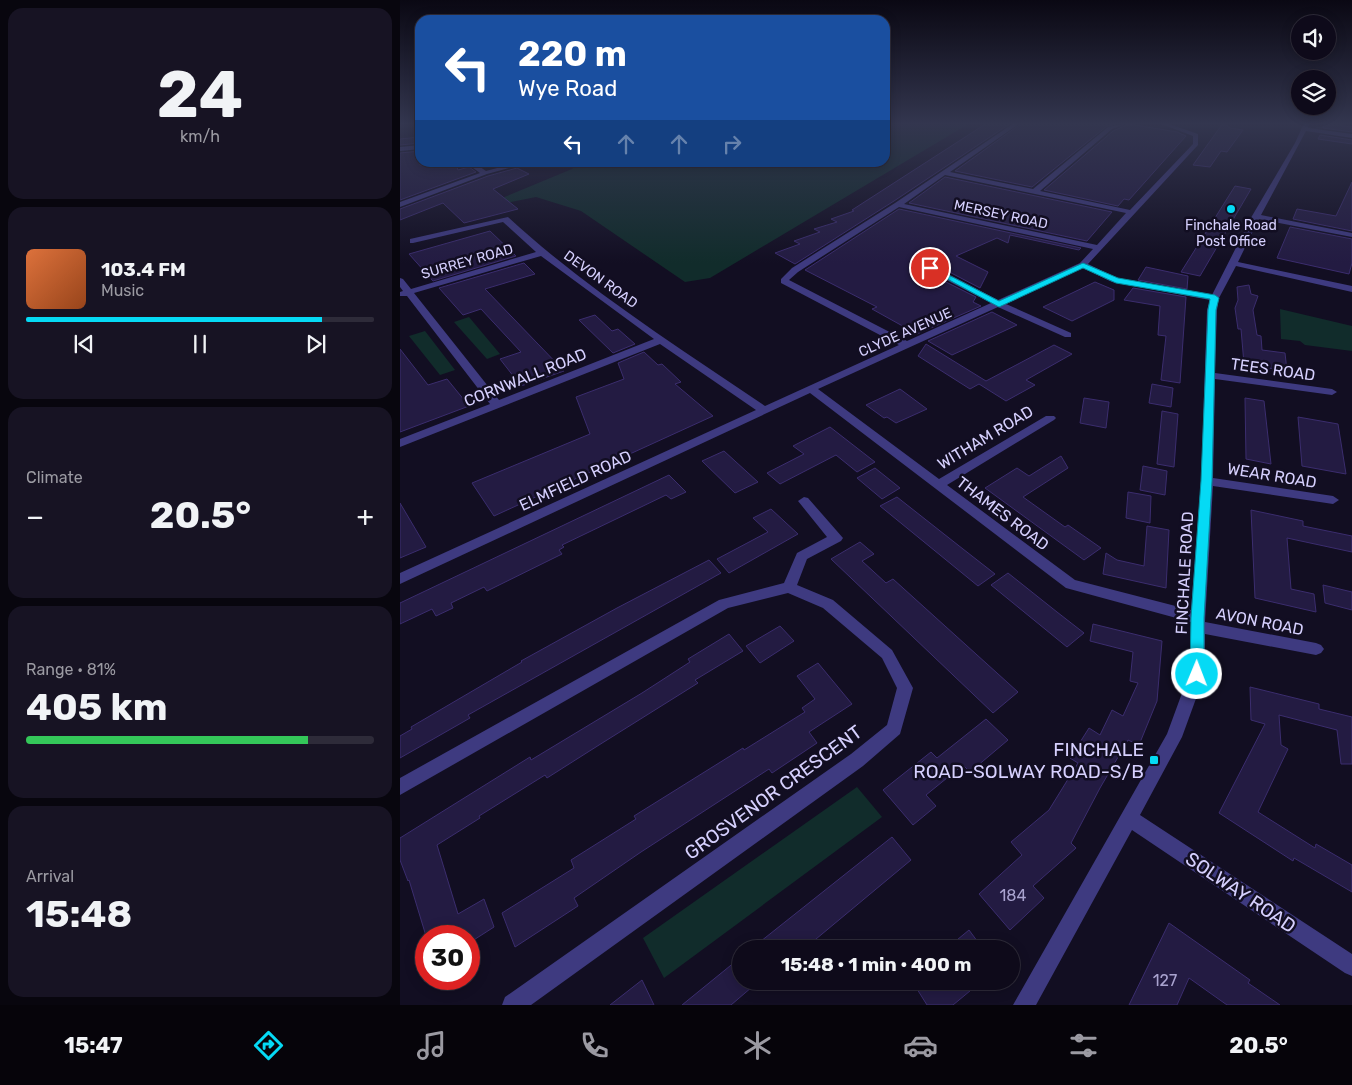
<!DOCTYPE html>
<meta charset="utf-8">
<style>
:root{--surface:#0e0a1a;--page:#171323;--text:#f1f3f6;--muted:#9b9aa2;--line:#2e2b39;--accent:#05daf5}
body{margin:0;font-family:Rubik,sans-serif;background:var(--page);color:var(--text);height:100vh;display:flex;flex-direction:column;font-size:19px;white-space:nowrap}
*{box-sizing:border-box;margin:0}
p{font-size:16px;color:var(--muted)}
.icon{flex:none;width:28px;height:28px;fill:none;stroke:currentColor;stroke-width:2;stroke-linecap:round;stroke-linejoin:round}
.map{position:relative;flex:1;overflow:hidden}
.sheet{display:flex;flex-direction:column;gap:8px;padding:8px;background:#08060e;width:400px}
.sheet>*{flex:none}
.top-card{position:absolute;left:15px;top:15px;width:475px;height:152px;border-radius:15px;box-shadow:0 2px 12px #0003,0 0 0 1px var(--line);background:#1a4fa0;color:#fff;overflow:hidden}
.tools{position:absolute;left:891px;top:15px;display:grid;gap:10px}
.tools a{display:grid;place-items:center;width:45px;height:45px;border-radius:50%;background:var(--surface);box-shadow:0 2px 12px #0003,0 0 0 1px var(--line);font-size:25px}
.speed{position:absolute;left:15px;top:925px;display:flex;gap:10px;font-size:25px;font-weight:700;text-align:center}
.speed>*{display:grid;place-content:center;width:65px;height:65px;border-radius:50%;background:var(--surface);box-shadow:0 2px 12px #0003,0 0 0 1px var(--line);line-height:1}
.speed .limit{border:8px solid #d22;background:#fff;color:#111}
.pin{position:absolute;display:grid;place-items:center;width:42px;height:42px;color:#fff;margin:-21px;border:2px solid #fff;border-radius:50%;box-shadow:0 1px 5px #0007}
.me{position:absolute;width:55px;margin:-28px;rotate:1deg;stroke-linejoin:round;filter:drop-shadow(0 0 4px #0008)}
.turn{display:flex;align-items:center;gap:18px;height:105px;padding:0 20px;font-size:22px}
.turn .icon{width:65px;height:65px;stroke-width:2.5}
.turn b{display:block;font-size:35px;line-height:42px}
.lanes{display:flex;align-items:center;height:48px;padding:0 20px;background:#0003;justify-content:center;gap:25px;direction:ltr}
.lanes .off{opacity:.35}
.big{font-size:38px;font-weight:700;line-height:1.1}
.sheet .tile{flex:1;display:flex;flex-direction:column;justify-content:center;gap:8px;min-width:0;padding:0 18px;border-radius:15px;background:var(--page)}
.sheet .dial{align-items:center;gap:0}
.dial b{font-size:65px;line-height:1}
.song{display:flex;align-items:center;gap:15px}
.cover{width:60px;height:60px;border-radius:8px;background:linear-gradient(135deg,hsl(20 70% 55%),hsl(20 70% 35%))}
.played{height:5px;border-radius:2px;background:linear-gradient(90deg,var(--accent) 85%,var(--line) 85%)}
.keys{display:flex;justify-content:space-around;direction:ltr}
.heat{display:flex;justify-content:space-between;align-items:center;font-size:28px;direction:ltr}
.charge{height:8px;border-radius:4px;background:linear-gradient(90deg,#34c759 81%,var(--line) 0)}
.trip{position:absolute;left:332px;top:940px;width:288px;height:50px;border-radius:25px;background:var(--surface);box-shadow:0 2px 12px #0003,0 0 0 1px var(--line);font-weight:700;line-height:50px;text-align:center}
.tabs{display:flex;height:80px;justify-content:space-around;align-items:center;background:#06040a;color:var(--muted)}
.tabs .icon{width:35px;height:35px}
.tabs .active{color:var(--accent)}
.tabs b{font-size:22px;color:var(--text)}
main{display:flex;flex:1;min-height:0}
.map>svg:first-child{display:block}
.green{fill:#112c2b}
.building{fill:#231b42;stroke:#3b2d6e}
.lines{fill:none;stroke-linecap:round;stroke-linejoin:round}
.street{fill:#3e3a80;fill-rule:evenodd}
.route{fill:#05daf5;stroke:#038e9f}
.poi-dot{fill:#05daf5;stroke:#120e22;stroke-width:2}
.labels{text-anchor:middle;stroke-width:5;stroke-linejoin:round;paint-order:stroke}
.far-street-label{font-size:14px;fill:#d6d0fe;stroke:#120e22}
.far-poi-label{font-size:14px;fill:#d6d0fe;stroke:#120e22}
.street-label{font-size:16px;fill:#d6d0fe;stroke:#120e22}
.near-number-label{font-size:16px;fill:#a9a3cf}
.near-poi-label{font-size:19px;fill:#d6d0fe;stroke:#120e22;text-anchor:end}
.near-street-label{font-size:19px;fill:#d6d0fe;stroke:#120e22}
</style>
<main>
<section class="sheet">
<div class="tile dial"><b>24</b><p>km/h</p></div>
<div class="tile">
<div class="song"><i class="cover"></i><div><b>103.4 FM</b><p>Music</p></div></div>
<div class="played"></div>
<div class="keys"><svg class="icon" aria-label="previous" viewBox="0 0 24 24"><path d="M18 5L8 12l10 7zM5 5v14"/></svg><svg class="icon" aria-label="pause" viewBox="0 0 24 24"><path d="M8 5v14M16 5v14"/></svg><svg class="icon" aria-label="next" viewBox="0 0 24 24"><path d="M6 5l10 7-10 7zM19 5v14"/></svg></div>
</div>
<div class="tile"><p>Climate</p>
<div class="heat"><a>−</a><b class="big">20.5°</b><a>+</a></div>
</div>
<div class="tile"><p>Range · 81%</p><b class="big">405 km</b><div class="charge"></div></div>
<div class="tile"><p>Arrival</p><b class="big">15:48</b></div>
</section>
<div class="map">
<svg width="952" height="1005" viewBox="0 0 952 1005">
<rect width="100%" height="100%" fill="#120e22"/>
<!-- green -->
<g class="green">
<path d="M485,123H570L310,278L285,282L181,211L136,197L111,202L61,215L172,169L178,163L485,162Z"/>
<path d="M880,309L952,326V351L905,345L900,341L881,339Z"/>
<path d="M69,317L100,354L87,359L54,322Z"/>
<path d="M25,331L55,370L40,375L9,336Z"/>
<path d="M457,787L482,817L264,978L243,938Z"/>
</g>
<!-- building -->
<g class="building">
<path d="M587,123H611L494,201L395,264L375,253L400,244L394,241L420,232L414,229L437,222L431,219L454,211L452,210Z"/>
<path d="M622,123H720L707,126L632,187L555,171Z"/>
<path d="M823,123L830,128L843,130L827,152L821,151L810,167L793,165Z"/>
<path d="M925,123H944L942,126L952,127V132L923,128Z"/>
<path d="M729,124L777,132L786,136L729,200L724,199L718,206L644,190L713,131Z"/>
<path d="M920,135L952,140V144L918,139Z"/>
<path d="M20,137V143L0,145V139Z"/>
<path d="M20,151V165L55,162L58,170L69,167L76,172L0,200V153Z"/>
<path d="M117,168L129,174L93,189L118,209L64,223L43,203L0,220V209L88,176Z"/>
<path d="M545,177L712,212L687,241L509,203Z"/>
<path d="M952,182V231L893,219L897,209L936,216Z"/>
<path d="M835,186L851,189L800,276L781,272Z"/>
<path d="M499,209L681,248L679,250L610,235L608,243L597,238L556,256L588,272L580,288L534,264L526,265V272L576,297L573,302L581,306L517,334L472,309L477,307L405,270Z"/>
<path d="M890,227L952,239V263L949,274L877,258Z"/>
<path d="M90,231L116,256L33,281L9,254Z"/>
<path d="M124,263L135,274L85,289L164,371L121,386L100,359L121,352L81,309L63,315L39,288Z"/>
<path d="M746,267L788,276L787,289L738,280Z"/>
<path d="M695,282L714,290V300L672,321L643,307Z"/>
<path d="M849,285L851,294L858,296L853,310L857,335L861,336L862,350L885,353L887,371L844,364L841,329H838L835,308L838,300L837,287Z"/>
<path d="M733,288L786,297L780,383L761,380L766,336L758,335L760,306L724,300Z"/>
<path d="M592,312L617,325L552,355L528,341Z"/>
<path d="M195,315L212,331L218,329L235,344L213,353L179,320Z"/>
<path d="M526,344L586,381L654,345L672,354L626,380L635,385L606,401L579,384L570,389L518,356Z"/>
<path d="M0,349L28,385L47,379L69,406L0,432Z"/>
<path d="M244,352L258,365L262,364L281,382L275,384L313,416L94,516L72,483L190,434L176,397L224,379L218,363Z"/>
<path d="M752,384L773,388L771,407L749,403Z"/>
<path d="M500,389L527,409L496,423L487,417L484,418L466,405Z"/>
<path d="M684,398L709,402L706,428L680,423Z"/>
<path d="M845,398L864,401L871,464L846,459Z"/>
<path d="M762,411L778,414L774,467L757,464Z"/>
<path d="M898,417L938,424L946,474L902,466Z"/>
<path d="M430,427L475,462L457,472L436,455L380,484L367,473L404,454L393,446Z"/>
<path d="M324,451L358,482L335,493L302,461Z"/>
<path d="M661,456L668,468L623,497L665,527L668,525L701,548L684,560L585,488L617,468L629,476Z"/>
<path d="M743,466L767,471L765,495L740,490Z"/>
<path d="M475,468L500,488L482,499L457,478Z"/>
<path d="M269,475L286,492L271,499L266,495L162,545L164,547L159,550L162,554L87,591L84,587L51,603L53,608L36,616L32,609L0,624V603Z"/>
<path d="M728,492L751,496L750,523L726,518Z"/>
<path d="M497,497L563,549L595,574L578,586L480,506Z"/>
<path d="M0,503L26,547L0,558Z"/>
<path d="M371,509L398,534L329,573L317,559L368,532L353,518Z"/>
<path d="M851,510L903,521V526L952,536V552L887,538L891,589L914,594L916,612L855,598Z"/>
<path d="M747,526L769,530L766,588L703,574L706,553L717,560L744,566Z"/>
<path d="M460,542L474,554L462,561L486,583L493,579L618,692L593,713L431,559Z"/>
<path d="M309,560L321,573L68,715L70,718L0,758V736L12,729L11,727L122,662L121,661L217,608Z"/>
<path d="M608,573L657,612L684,633L667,647L591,585Z"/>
<path d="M923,585L952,592V610L925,603Z"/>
<path d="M693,624L762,641L757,701L739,745L728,740L700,788L671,843L676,848L633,886L644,898L610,930L579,894L622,855L611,842L649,810L678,763L670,758L689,728L700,735L712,710L723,716L738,683L730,681L733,652L690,641Z"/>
<path d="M380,626L394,641L360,663L346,646Z"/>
<path d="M329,634L343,651L295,680L298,683L199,745L147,778L145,775L79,816L80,818L37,845L58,914L84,899L94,927L69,943V936H26L9,880L8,881L0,860V838L130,757L131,760L242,693L290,662L288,659Z"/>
<path d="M418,663L452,704L409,732L417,743L372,773L369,769L241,852L174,898L178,906L115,947L102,913L174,868L171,860L236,819L234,816L343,748L344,750L405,712L402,708L415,699L397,676Z"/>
<path d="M850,687L919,704V709L952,717V764H941L937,730L879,715L881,745L888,749L858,812L915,848L916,844L952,865V892L894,858L893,861L819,813L865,724L851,720Z"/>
<path d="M586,719L608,740L570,772L563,765L526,795L536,806L513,825L483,790L531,752L537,758Z"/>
<path d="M492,837L511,860L404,949H351Z"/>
<path d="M769,923L850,980L848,983L880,1005H827L789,978L777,1005H729Z"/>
<path d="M569,930L583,949H546Z"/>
<path d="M341,957V981H359L331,1005H282Z"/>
<path d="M242,980L254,1005H210Z"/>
<path d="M512,981H582L553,1005H527Z"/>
</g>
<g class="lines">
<!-- street -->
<g class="street">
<path d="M614,123H620L550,172L633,189L708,127L728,123L712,129L640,191L730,210L793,144V136L759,123H766L798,134V145L688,264L717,278L812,295L852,216L895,143L904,123H910L908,128L952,134V138L906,131L861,215L952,233V237L859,219L838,262L952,286V292L836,266L819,298L817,310L815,373L932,389L937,392L932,395L815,379L813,478L933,496L939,500L933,504L813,486L805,622L916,643L921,645L924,649L921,653L916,655L805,634V674L782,737L740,815L952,954V976L945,973L732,830L636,1005H613L767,734L789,674L791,622L666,588L410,393L0,584V573L356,410L260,344L0,447V439L90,404L7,296H0V292L3,291L0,287V278L3,279L11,289L136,252L103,222L13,243H10V239L108,217C186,289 277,346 365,406L499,345L381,283V279L392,268L495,203ZM545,175L726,213L697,245L504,204ZM499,207L693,249L680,263L598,300L533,266H527V270L591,303L507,341L389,280L398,272ZM141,256L254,339L99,400L14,293ZM683,268L712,282L810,300L807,310L801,481L791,610L675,580L547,485L654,420L656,418L654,416H646L539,479L418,389L598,307L665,337H671V333L606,304Z"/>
<path d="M20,145V149L0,151V147Z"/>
<path d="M65,162H73L86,171L119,162H132L87,174L0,207V202L80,173Z"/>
<path d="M404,497L408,498L443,538L441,541L407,559L397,585L433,600L492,650L513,688L500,734L463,766L131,1005H102L105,997L451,754L487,725L497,688L482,658L423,608L388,593L328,608L0,795V778L319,600L384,583L397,553L427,537L398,501Z"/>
</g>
</g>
<!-- sky -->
<linearGradient id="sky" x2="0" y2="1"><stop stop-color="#0a0813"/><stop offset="0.47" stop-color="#33364f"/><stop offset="1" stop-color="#33364f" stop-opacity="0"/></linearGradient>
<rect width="952" height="263" fill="url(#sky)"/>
<!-- route -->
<path class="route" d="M683,263L718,278L815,295L819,298L816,310L812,481L804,618V674L802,678L797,680L792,678L790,674L791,618L801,481L808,310L810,299L716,283L683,268L599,307L527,268L533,267L599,301Z"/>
<!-- markers -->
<g class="poi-dot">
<circle cx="831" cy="209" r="5"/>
<rect x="749" y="755" width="10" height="10" rx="2.5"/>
</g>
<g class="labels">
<!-- far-street labels -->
<g class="far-street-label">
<text transform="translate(601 214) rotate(12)" y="5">MERSEY ROAD</text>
<text transform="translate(67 261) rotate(-16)" y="5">SURREY ROAD</text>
<text transform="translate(201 279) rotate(36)" y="5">DEVON ROAD</text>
<text transform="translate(505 332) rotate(-24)" y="5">CLYDE AVENUE</text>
</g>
<!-- far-poi labels -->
<g class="far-poi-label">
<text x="831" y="230">Finchale Road<tspan x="831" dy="16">Post Office</tspan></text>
</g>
<!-- street labels -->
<g class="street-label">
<text transform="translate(873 369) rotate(8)" y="6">TEES ROAD</text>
<text transform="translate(125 377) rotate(-22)" y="6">CORNWALL ROAD</text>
<text transform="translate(585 437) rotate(-31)" y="6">WITHAM ROAD</text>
<text transform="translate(872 475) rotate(9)" y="6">WEAR ROAD</text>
<text transform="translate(175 480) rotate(-25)" y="6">ELMFIELD ROAD</text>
<text transform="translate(603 513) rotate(37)" y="6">THAMES ROAD</text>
<text transform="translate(784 573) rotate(-87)" y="6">FINCHALE ROAD</text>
<text transform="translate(860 621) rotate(11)" y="6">AVON ROAD</text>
</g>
<!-- near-number labels -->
<g class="near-number-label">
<text x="613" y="901">184</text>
<text x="765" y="986">127</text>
</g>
<!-- near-poi labels -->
<g class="near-poi-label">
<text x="744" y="756">FINCHALE<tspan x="744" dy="22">ROAD-SOLWAY ROAD-S/B</tspan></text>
</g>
<!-- near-street labels -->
<g class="near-street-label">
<text transform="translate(373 792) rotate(-36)" y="7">GROSVENOR CRESCENT</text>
<text transform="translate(841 892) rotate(34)" y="7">SOLWAY ROAD</text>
</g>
</g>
</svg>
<div class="tools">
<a><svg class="icon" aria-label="sound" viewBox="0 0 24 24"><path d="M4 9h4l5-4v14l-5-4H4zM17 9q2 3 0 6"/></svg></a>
<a><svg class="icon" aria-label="layers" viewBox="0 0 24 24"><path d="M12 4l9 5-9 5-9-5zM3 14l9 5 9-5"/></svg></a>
</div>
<div class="speed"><div class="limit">30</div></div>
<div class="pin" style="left:530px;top:268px;background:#d93025"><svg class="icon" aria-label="arrive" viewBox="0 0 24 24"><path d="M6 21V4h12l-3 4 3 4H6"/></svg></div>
<svg class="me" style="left:797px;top:674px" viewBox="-20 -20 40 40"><circle r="17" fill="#05daf5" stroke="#fff" stroke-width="3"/><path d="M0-11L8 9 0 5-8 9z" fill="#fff"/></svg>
<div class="trip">15:48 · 1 min · 400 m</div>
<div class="top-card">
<div class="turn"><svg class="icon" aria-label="left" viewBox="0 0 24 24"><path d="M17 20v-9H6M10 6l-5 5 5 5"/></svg><div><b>220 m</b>Wye Road</div></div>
<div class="lanes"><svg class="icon" aria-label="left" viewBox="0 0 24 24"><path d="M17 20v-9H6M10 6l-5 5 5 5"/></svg><svg class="icon off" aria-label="ahead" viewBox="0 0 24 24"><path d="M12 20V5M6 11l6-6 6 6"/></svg><svg class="icon off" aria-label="ahead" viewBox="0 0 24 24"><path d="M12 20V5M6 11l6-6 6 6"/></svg><svg class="icon off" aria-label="right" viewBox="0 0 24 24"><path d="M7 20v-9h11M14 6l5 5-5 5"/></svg></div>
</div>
</div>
</main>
<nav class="tabs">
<b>15:47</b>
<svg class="icon active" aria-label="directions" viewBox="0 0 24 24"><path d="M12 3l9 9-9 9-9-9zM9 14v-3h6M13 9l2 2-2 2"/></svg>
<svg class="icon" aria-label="music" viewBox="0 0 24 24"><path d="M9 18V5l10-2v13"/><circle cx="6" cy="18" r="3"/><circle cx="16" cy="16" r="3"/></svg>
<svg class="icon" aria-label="phone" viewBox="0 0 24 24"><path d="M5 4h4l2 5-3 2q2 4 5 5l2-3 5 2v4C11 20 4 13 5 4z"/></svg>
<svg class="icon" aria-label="climate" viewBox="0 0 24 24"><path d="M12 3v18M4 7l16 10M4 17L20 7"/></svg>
<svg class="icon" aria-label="car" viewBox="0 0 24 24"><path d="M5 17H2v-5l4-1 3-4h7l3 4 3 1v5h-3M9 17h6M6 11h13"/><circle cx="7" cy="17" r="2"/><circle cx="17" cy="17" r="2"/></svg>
<svg class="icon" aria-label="filters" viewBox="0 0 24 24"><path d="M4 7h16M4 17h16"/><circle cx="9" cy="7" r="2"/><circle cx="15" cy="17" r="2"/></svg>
<b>20.5°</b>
</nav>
